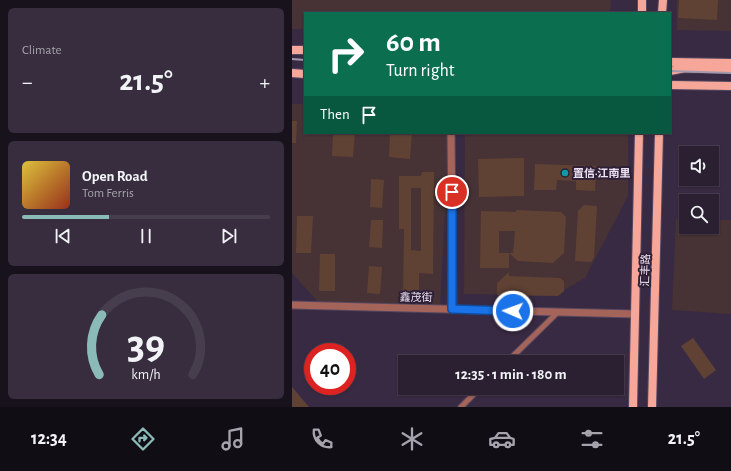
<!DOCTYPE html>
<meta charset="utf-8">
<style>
:root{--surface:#2b2032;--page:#372d3e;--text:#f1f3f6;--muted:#a6a3ac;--line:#473e4d;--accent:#8bbbb9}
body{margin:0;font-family:"Alegreya Sans","Noto Sans SC",sans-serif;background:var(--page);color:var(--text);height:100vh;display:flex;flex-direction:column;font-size:15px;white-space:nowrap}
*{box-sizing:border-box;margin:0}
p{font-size:13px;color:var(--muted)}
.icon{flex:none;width:22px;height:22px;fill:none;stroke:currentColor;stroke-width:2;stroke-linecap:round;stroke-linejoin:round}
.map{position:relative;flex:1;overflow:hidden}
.side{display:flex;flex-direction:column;gap:8px;padding:8px;background:#18121c;width:292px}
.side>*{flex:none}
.top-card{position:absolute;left:12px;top:12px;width:367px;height:122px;border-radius:0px;box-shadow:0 1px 3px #0004,0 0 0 1px var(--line);background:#0b6e4f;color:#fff;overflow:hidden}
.tools{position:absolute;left:387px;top:146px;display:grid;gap:8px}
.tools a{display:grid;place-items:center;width:40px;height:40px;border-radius:0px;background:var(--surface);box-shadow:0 1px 3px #0004,0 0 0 1px var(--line);font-size:20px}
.speed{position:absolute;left:12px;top:343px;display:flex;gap:8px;font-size:20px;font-weight:700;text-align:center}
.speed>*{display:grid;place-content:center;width:52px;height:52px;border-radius:50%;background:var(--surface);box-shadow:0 1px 3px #0004,0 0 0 1px var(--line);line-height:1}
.speed .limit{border:6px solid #d22;background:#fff;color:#111}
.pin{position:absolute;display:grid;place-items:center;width:34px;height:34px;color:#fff;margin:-17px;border:2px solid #fff;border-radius:50%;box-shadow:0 1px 4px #0007}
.me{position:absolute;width:44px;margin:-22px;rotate:272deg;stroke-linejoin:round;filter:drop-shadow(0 0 3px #0008)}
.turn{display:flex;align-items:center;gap:14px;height:84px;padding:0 16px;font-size:18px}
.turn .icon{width:52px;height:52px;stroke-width:2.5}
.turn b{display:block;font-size:28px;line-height:34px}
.then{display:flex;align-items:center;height:38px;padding:0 16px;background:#0003;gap:8px;font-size:15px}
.big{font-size:30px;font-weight:700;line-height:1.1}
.side .widget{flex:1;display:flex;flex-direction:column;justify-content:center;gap:6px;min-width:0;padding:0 14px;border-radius:6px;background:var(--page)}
.side .dial{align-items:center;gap:0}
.dial svg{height:104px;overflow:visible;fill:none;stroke:var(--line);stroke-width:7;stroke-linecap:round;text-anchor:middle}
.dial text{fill:var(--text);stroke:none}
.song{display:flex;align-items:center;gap:12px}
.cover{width:48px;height:48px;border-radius:6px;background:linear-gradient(135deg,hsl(50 70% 55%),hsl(10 70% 35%))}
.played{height:4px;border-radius:2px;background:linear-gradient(90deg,var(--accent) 35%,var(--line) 35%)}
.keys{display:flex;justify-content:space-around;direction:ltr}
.heat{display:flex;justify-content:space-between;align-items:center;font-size:22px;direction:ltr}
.trip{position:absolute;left:106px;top:355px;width:226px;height:40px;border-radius:0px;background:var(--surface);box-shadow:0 1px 3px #0004,0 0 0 1px var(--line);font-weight:700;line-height:40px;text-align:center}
.tabs{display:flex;height:64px;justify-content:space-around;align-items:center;background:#110d14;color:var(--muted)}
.tabs .icon{width:28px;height:28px}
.tabs .current{color:var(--accent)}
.tabs b{font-size:18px;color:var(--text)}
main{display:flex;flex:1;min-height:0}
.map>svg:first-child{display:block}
.commercial{fill:#473235}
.building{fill:#604234;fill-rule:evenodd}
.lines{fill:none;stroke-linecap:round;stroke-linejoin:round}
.minor-casing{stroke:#55475f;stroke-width:7}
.tertiary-casing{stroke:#55475f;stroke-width:9}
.primary-casing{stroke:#55475f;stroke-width:10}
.minor{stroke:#a4645a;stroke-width:5}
.tertiary{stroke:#a4645a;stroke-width:7}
.primary{stroke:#f6a79a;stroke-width:8}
.rail{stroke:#a398ac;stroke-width:2}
.route-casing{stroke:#114b97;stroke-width:10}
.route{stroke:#1a73e8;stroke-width:7}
.culture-dot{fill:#0f9aa8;stroke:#2f2038;stroke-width:1.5}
.labels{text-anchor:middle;stroke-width:4;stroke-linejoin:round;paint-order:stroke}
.poi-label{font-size:11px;font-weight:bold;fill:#ebe2f2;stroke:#2f2038;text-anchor:start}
.street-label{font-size:11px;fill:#ebe2f2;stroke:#2f2038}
</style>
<main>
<section class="side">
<div class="widget"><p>Climate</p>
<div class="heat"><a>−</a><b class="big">21.5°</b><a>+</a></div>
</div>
<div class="widget">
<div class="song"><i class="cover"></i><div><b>Open Road</b><p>Tom Ferris</p></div></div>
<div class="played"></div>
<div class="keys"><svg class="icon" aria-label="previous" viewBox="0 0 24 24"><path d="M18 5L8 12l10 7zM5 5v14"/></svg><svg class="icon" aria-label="pause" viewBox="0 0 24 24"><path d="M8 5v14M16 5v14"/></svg><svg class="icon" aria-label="next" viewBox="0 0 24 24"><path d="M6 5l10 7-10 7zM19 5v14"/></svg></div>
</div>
<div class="widget dial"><svg viewBox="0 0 100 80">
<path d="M14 69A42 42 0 1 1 86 69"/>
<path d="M14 69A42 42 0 0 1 16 23" stroke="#8bbbb9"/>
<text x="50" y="56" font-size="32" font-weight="700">39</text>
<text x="50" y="72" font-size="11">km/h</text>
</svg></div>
</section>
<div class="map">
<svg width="439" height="407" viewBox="0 0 439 407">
<rect width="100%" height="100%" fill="#392a43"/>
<!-- commercial -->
<g class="commercial">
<path d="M0,0H319L318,13H13V29H0Z"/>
<path d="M385,0H439V31L385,30Z"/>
<path d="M0,104H13V133H157L148,307L26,302L0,273Z"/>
<path d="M173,133H336V196L293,278L263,295L172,294Z"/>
<path d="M384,219H394V227H420V220H439V314L380,310Z"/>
</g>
<!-- building -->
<g class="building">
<path d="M387,0H426L425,20L386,18Z"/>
<path d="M0,121H5L4,143H0Z"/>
<path d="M41,133H63L61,157L40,156Z"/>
<path d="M98,133H120L118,159L97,157Z"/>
<path d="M232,158V196L187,197L186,159Z"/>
<path d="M243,164L304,166L303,191L284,190V181L265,180L264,190H242Z"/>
<path d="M130,172H142L141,274L127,273V291H111L112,229H107V176H129ZM119,188H129V251L119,250Z"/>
<path d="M79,179L92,180L90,208L78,207Z"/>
<path d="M292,205L305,206L302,258L299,262L283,261L286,211Z"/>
<path d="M224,210L269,212L274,217L272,253L261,263L226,261L217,253V268H188L189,211L224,212ZM207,231H223L221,253H207Z"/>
<path d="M5,216H21L19,253H4Z"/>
<path d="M79,220H91L90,248L77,247Z"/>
<path d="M28,254H43V291H27Z"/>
<path d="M77,266L90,267L88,294L75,293Z"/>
<path d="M217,272V276L268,278L272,281V291L266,296L205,295V283Z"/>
<path d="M401,338L424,370L412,379L389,346Z"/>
<path d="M0,387L17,407H0Z"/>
</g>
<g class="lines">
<!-- minor casing -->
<g class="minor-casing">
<g id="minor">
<path d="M215,362L266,312"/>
<path d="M169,407L188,388"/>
</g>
</g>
<!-- tertiary casing -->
<g class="tertiary-casing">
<g id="tertiary">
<path d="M159,133L161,309"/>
<path d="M0,305L343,314"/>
</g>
</g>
<!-- primary casing -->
<g class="primary-casing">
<g id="primary">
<path d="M350,13V0"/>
<path d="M370,13L371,0"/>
<path d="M0,50H13"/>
<path d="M378,62L439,63"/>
<path d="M378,71L393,68L439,69"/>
<path d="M0,73L13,74"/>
<path d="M378,85L439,86"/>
<path d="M341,407L347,133"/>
<path d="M360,407L367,133"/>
</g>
</g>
<!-- minor -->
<use href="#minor" class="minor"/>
<!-- tertiary -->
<use href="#tertiary" class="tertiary"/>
<!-- primary -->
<use href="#primary" class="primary"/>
<!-- rail -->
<g class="rail">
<path d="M0,59L13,60"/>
<path d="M378,71L439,73"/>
</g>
</g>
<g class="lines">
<!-- route casing -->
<g class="route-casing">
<path id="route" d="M160,192V309L221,311"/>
</g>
<!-- route -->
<use href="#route" class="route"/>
</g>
<!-- markers -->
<circle class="culture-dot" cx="273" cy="173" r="4"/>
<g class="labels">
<!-- poi labels -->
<g class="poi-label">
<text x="281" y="177">置信·江南里</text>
</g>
<!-- street labels -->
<g class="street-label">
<text transform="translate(353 270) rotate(-88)" y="4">汇丰路</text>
<text transform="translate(124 297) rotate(1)" y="4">鑫茂街</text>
</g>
</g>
</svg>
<div class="tools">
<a><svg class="icon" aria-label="sound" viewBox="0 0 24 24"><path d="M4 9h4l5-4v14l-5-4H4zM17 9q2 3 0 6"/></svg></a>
<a><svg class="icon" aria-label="search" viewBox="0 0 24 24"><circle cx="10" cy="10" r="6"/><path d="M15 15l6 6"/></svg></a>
</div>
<div class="speed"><div class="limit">40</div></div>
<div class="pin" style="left:160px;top:192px;background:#d93025"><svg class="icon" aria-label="arrive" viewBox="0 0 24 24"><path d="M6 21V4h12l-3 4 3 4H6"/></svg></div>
<svg class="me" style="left:221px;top:311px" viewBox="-20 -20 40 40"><circle r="17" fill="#1a73e8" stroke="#fff" stroke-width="3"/><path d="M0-11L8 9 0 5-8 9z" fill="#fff"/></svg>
<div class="trip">12:35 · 1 min · 180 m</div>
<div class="top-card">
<div class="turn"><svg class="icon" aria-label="right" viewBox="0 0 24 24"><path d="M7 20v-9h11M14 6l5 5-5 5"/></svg><div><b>60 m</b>Turn right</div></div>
<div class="then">Then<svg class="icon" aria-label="arrive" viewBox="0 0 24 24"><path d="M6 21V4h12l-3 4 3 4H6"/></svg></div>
</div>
</div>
</main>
<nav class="tabs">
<b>12:34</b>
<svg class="icon current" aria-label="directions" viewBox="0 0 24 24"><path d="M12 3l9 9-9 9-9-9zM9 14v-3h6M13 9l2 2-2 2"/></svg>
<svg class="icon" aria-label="music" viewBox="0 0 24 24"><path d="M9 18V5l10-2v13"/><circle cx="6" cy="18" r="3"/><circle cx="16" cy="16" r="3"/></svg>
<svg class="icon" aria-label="phone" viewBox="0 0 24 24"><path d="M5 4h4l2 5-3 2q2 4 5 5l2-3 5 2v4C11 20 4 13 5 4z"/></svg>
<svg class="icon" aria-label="climate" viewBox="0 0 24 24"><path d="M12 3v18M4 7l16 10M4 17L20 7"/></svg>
<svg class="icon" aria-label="car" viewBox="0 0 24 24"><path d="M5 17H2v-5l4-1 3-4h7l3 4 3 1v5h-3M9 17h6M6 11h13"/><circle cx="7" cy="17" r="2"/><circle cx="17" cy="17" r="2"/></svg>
<svg class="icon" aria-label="filters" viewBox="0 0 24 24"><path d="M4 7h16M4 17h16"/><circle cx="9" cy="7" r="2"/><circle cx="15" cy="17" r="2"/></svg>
<b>21.5°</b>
</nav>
